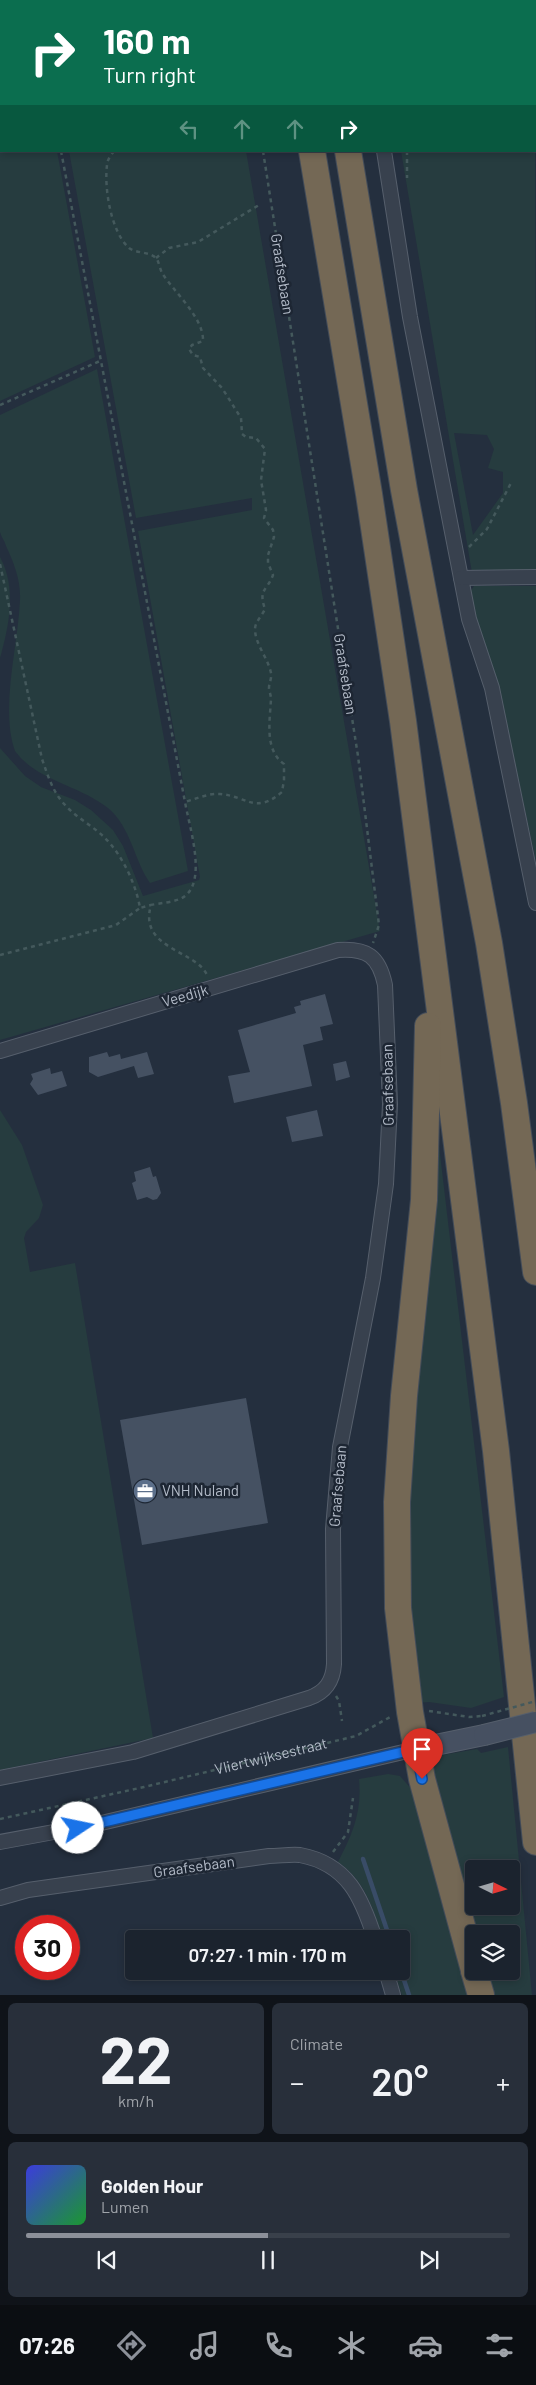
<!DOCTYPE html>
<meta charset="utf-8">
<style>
:root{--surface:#1b232e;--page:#282f3a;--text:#f1f3f6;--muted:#a0a4aa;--line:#39404a;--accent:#8c9099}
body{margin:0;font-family:Barlow,sans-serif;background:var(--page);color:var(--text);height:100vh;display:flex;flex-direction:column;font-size:19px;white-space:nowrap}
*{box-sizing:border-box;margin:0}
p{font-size:16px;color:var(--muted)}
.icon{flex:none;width:28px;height:28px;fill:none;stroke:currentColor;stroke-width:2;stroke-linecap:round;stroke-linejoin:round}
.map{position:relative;height:1995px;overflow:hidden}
.details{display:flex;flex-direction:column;gap:8px;padding:8px;background:#0f1319;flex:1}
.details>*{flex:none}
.banner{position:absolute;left:0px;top:0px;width:536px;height:152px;box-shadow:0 2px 8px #0003,0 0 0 1px var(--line);background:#0b6e4f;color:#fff;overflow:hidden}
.needle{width:32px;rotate:95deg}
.fabs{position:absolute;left:465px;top:1860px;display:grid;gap:10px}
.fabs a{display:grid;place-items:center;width:55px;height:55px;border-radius:5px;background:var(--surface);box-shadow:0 2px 8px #0003,0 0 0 1px var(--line);font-size:25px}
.speed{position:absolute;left:15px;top:1915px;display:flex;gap:10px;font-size:25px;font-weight:700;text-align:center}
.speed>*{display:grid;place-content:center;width:65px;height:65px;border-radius:50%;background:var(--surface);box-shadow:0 2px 8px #0003,0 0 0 1px var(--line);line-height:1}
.speed .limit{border:8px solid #d22;background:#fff;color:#111}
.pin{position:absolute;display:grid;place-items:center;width:42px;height:42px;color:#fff;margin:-51px -21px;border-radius:50% 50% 50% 0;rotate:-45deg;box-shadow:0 0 5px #0007}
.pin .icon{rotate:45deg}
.me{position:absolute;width:55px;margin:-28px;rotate:79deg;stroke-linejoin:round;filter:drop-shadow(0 0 4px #0008)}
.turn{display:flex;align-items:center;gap:18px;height:105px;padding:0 20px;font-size:22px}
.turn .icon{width:65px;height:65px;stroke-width:2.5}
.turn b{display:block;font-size:35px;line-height:42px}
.lanes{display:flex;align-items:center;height:48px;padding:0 20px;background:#0003;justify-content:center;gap:25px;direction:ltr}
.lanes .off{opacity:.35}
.big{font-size:38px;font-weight:600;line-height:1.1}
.details .widget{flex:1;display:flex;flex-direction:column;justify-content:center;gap:8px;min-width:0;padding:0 18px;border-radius:8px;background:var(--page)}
.details .dial{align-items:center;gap:0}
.dial b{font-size:65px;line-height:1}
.song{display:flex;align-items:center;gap:15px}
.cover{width:60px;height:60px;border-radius:8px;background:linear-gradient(135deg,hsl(240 70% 55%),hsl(130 70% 35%))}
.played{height:5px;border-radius:2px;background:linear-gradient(90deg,var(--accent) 50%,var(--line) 50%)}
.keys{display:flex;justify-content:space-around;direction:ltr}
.heat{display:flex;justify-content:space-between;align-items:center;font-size:28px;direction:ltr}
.details .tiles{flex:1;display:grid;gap:8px;grid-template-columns:1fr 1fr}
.widget:last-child{grid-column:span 2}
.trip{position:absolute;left:125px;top:1930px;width:285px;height:50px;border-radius:5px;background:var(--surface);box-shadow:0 2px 8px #0003,0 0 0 1px var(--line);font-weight:600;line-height:50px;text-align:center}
.tabs{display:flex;height:80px;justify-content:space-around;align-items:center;background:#0b0e12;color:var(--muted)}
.tabs .icon{width:35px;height:35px}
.tabs .selected{color:var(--accent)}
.tabs b{font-size:22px;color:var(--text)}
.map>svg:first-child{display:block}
.green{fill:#263c3f;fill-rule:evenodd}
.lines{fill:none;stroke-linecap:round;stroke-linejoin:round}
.stream{stroke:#394c67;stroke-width:4.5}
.building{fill:#455162}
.street-casing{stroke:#565f6c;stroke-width:16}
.secondary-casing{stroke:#565f6c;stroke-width:22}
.highway-casing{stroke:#434c59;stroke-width:28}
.path{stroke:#44595c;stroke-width:2.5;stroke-dasharray:4 4;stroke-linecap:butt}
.street{stroke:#38414e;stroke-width:14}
.secondary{stroke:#465061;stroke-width:20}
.highway{stroke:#746855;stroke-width:26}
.secondary-bridge-casing{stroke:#565f6c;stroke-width:22;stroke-linecap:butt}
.path-bridge{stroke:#44595c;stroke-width:2.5;stroke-dasharray:4 4;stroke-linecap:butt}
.secondary-bridge{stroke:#465061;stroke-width:20}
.route-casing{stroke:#114b97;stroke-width:12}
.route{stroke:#1a73e8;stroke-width:9}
.labels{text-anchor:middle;stroke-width:5;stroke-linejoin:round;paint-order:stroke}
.street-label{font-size:15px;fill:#b4bcc9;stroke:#1d2633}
.poi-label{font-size:15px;fill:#b4bcc9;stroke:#1d2633;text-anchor:start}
</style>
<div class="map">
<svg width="536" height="1995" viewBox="0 0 536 1995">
<rect width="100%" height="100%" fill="#242f3e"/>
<!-- green -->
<g class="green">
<path d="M0,0L30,1H1V151H57L95,357L0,401Z"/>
<path d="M41,0H220V1H42Z"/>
<path d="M366,0H536V40L535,1Z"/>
<path d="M535,63L536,573H472L401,151H535ZM454,433L487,435L494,449L488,468L503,472V493L473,535Z"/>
<path d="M69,151H246L380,931L0,1040V748L25,776L41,787L75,800L91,810L113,830L123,846L143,896L199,880L200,877L138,531L252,510V498L136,518Z"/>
<path d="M97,369L188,871L150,883C134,860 131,827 108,808C79,785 37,781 15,751C0,708 18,647 20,600C21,581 14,563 6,546C5,541 1,537 0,532C0,522 0,509 0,498C0,470 0,442 0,415Z"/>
<path d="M0,557C17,588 9,626 0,658Z"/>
<path d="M474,586H536V861L504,714L468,595Z"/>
<path d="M434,1103L504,1697L471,1708L429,1702L417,1703L407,1607L406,1502Z"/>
<path d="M0,1110L22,1145L43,1205L39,1218L26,1232L24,1238L30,1272L75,1263L153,1738L0,1770Z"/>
<path d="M508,1747L532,1995H487L480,1971H511V1934H474L428,1772L434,1758L437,1756L477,1749L481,1753ZM474,1869H511V1906H474Z"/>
<path d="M388,1774L400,1776L413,1791L468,1995H402L394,1971H401V1939H383C373,1909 365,1880 338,1862C353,1833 362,1812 359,1779Z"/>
</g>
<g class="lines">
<!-- stream -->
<g class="stream">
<path d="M363,1859L390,1939"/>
<path d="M401,1971L409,1995"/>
</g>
</g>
<!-- building -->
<g class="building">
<path d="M325,994L333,1024L320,1027L323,1040L303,1045L312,1086L234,1103L228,1076L250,1072L238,1030L296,1013L294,1007L301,1005L300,1001Z"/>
<path d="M107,1052L109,1057L120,1054L121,1059L147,1052L154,1074L138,1078L134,1066L98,1077L89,1072V1057Z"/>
<path d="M346,1061L350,1077L336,1081L333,1064Z"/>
<path d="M50,1068L51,1074L62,1071L67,1086L38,1095L30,1084L33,1079L31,1074Z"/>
<path d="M317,1110L323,1136L292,1142L286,1117Z"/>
<path d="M150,1167L153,1177L156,1176L161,1193L157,1199L153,1200L147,1197L137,1200L132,1183L136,1181L134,1172Z"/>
<path d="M246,1398L268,1523L142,1545L120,1420Z"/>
</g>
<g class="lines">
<!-- street casing -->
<g class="street-casing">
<g id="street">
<path d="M361,0V1"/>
<path d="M384,151L410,317L469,619L492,688L536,903"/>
<path d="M461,578L536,577"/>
<path d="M0,1051L338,950C367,948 379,956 385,985L390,1104L386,1184L373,1278L340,1447L333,1529L334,1664C333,1681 326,1692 309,1698L133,1752L0,1778"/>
<path d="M0,1842L97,1824L416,1749"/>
<path d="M0,1898L28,1890L269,1856C279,1856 291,1854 300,1855C348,1864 362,1898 375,1939"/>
<path d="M386,1971L393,1995"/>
</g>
</g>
<!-- secondary casing -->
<g class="secondary-casing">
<path id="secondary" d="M416,1749L484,1735"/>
</g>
<!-- highway casing -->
<g class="highway-casing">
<g id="highway">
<path d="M288,0V1"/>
<path d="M324,0V1"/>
<path d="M312,151L369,494L403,721L496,1451L536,1842"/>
<path d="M348,151L404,490L489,943L514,1103L536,1272"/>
<path d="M428,1026L424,1200L404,1396L397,1502L398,1608L410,1712L422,1779L474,1970"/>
<path d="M474,1971L481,1995"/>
</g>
</g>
<!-- path -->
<g class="path">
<path d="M34,0V1"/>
<path d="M240,0V1"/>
<path d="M200,1V0"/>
<path d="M535,53H536"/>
<path d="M0,92L1,87"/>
<path d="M61,151L185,802"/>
<path d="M114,151C111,155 107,160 107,165C104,188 111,232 129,248C137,254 150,251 157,259C159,263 160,269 162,273C174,292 204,318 203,341L192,345L189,349L193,355L200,357L203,368L222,388L241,418L242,434L246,437L256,438L265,449L261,480L266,510L264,518L273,530L274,537L268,555V563L273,575C267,591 258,589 265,609C262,616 255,622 255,629C255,644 268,658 271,673C272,679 269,682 269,688C269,691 271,695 271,699C270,720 264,750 284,764V780L282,792C255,815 247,796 220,794C209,793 195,799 185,802C189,826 207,879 185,896C178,902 160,903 151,905C138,949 196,950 207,975"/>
<path d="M263,151L358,756L379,925L373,943"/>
<path d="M407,151V178"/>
<path d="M156,258L169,248L198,242L259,205"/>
<path d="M0,405L100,361"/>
<path d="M469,547L487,529L511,483"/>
<path d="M0,564L42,759C48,776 53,793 66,806C77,818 93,826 105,838C122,855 136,884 140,908L151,905"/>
<path d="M0,955L116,925L140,908"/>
<path d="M336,1696L339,1701L342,1721"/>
<path d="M429,1711L469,1717L482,1716"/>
<path id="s1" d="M0,1819L144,1787L356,1736L392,1716"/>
<path d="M333,1852L348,1832L353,1798"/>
</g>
<!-- street -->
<use href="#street" class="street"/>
<!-- secondary -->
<use href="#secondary" class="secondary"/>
<!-- highway -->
<use href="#highway" class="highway"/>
<!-- secondary-bridge casing -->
<g class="secondary-bridge-casing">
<path id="secondary-bridge" d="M484,1735L536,1722"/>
</g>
<!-- path-bridge -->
<path class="path-bridge" d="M482,1716L536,1701"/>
<!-- secondary-bridge -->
<use href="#secondary-bridge" class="secondary-bridge"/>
</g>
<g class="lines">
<!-- route casing -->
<g class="route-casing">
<path id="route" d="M78,1828L416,1749L422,1779"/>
</g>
<!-- route -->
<use href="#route" class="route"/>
</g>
<!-- icons -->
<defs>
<g id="office-disc" transform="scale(1.25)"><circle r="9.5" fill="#5c6f8a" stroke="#1d2633"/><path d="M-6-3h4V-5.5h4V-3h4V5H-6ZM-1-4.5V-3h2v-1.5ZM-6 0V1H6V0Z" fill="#fff"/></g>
</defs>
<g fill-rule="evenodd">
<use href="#office-disc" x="145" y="1491"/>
</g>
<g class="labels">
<!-- street labels -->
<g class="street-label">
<text transform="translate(282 274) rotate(81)" y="5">Graafsebaan</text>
<text transform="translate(345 674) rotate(81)" y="5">Graafsebaan</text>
<text transform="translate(185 996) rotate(-16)" y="5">Veedijk</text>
<text transform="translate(388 1085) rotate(-91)" y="5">Graafsebaan</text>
<text transform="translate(338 1486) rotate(-85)" y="5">Graafsebaan</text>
<text dy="5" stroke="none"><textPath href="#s1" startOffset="278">Vliertwijksestraat</textPath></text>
<text transform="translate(194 1867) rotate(-8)" y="5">Graafsebaan</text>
</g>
<!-- poi labels -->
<g class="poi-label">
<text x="162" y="1496">VNH Nuland</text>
</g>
</g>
</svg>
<div class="fabs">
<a><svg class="needle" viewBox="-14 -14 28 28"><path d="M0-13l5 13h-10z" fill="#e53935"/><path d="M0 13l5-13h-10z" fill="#a0a4aa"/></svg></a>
<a><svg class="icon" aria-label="layers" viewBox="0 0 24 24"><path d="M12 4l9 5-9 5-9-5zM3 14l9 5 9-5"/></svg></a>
</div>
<div class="speed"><div class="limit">30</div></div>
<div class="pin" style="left:422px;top:1779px;background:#d93025"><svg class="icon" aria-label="arrive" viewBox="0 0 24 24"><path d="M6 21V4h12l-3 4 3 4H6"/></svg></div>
<svg class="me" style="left:78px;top:1828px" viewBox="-20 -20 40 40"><circle r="19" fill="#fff"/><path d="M0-13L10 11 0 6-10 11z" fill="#1a73e8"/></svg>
<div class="trip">07:27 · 1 min · 170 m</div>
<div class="banner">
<div class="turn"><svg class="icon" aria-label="right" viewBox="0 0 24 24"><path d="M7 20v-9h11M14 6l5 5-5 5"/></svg><div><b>160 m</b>Turn right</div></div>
<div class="lanes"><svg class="icon off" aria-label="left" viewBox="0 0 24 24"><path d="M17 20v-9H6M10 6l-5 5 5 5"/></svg><svg class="icon off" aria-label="ahead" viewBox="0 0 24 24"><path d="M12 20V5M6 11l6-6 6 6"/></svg><svg class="icon off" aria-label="ahead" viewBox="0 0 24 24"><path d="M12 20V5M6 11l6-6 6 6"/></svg><svg class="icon" aria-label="right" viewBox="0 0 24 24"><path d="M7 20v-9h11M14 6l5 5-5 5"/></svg></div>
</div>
</div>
<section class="details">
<div class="tiles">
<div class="widget dial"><b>22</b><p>km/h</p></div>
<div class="widget"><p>Climate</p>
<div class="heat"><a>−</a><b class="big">20°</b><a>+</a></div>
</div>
<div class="widget">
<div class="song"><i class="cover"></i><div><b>Golden Hour</b><p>Lumen</p></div></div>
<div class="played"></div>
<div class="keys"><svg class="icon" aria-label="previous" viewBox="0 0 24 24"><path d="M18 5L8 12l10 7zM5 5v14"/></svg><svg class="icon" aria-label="pause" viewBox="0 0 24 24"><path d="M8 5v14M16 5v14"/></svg><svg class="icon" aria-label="next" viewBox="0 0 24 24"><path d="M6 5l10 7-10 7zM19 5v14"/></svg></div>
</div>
</div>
</section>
<nav class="tabs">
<b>07:26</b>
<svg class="icon selected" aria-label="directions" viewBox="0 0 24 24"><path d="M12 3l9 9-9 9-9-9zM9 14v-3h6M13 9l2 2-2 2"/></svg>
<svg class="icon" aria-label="music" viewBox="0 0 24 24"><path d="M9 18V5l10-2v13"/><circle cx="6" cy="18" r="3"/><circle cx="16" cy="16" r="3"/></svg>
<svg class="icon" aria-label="phone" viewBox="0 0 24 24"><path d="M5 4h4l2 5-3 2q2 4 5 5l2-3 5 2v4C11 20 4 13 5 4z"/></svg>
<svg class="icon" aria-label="climate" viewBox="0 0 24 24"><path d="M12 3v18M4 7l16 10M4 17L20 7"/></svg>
<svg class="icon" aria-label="car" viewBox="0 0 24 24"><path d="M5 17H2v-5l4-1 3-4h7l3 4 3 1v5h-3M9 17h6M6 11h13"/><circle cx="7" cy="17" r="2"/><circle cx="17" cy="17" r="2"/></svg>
<svg class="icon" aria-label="filters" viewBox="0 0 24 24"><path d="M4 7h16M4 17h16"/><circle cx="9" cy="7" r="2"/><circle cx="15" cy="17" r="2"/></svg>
</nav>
